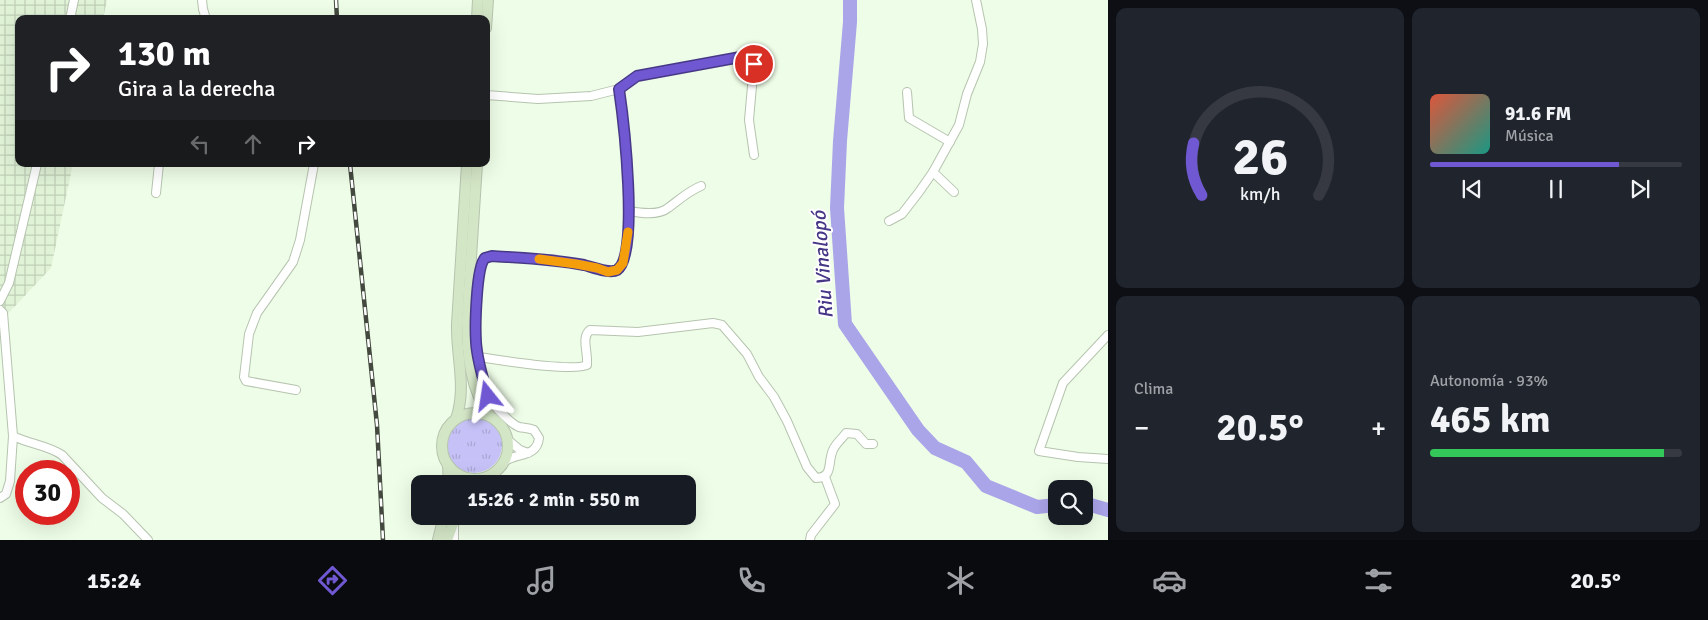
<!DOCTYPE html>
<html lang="es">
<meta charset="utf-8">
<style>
:root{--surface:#171b24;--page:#20242c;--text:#f1f3f6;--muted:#9ea1a6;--line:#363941;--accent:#6f58d1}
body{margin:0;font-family:Signika,sans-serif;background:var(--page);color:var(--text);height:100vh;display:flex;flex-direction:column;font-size:19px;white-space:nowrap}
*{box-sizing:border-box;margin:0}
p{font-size:16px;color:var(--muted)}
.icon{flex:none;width:28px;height:28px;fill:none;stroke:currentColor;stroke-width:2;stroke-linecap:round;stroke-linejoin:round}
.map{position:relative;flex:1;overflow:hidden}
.sheet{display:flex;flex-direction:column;gap:8px;padding:8px;background:#0d0f14;width:600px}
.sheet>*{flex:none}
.guide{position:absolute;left:15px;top:15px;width:475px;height:152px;border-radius:10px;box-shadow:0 5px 20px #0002;background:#202124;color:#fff;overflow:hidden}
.buttons{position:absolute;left:1048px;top:480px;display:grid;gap:10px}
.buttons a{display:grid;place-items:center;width:45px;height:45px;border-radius:10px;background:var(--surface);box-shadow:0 5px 20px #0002;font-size:25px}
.speed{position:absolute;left:15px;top:460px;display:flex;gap:10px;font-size:25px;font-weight:700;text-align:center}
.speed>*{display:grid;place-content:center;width:65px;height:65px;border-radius:50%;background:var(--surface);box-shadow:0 5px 20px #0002;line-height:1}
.speed .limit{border:8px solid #d22;background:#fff;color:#111}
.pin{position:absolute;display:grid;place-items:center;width:42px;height:42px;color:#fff;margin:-21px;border:2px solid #fff;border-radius:50%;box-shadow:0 1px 5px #0007}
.me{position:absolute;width:55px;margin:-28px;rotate:345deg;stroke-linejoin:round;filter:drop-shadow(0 0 4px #0008)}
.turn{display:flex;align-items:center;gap:18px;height:105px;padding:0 20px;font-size:22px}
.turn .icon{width:65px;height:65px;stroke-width:2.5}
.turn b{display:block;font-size:35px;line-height:42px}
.lanes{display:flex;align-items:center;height:48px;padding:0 20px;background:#0003;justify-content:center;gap:25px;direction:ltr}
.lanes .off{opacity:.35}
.big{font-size:38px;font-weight:700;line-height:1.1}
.sheet .card{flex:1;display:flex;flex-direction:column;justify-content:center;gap:8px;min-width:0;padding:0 18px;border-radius:10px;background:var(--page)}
.sheet .dial{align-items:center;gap:0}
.dial svg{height:130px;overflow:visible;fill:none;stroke:var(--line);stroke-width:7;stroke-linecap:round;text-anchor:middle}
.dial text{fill:var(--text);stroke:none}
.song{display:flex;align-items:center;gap:15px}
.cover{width:60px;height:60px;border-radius:8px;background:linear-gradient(135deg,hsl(10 70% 55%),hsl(170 70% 35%))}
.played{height:5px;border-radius:2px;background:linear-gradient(90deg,var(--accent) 75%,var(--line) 75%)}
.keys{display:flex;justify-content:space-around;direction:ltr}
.heat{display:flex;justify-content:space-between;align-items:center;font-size:28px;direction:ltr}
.charge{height:8px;border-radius:4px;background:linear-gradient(90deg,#34c759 93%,var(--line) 0)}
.sheet .tiles{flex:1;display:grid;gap:8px;grid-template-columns:repeat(2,1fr)}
.trip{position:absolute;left:411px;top:475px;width:285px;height:50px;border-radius:10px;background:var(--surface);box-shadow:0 5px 20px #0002;font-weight:700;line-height:50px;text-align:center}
.tab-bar{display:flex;height:80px;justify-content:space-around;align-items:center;background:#090b0e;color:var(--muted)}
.tab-bar .icon{width:35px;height:35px}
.tab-bar .current{color:var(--accent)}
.tab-bar b{font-size:22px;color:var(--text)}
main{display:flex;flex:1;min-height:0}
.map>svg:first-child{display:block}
.industrial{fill:url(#industrial-grid)}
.grass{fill:url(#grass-tufts)}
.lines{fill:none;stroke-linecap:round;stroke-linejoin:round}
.river{stroke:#aaa4e9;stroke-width:14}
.street-casing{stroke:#b6c4af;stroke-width:10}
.secondary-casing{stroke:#b6c4af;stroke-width:12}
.street{stroke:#fff;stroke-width:8}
.secondary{stroke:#d3e6c6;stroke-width:10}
.rail-casing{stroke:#43493f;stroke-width:4.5}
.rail{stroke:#fff;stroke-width:2.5;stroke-dasharray:8;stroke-linecap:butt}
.route-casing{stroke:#483988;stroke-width:12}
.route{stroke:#6f58d1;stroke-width:9}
.slow{stroke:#f59e0b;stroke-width:9}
.labels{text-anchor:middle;stroke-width:4;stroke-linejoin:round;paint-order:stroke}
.water-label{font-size:20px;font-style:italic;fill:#453686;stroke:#fff}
</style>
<main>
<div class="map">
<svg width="1108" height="540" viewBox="0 0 1108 540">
<defs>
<pattern id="industrial-grid" width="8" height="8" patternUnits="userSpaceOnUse" patternTransform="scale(1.25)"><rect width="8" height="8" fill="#e0f3d7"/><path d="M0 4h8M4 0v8" fill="none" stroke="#bfcfb7"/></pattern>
<pattern id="grass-tufts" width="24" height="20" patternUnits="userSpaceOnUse" patternTransform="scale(1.25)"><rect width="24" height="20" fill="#c6c2f8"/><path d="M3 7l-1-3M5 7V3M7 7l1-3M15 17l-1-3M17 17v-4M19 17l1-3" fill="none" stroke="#a9a6d3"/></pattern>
</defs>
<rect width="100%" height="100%" fill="#eefde7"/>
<!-- industrial -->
<path class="industrial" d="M0,0H107L103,19H19V164H73L51,268L0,322Z"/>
<!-- grass -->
<circle class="grass" cx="474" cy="445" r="28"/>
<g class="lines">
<!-- river -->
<g class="river">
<path d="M850,0V22L840,141L837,208L845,324L918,430L935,448L966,462L986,486L1037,507L1056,505"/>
<path d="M1084,503L1108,510"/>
</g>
<!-- street casing -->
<g class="street-casing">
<g id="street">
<path d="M202,0L203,9L206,19"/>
<path d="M70,19L74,0"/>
<path d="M907,92L909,118L950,142"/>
<path d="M486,95L538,99L591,96L619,89L637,76L746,56L750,57L754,64L749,120L754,155"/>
<path d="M933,172L954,192"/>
<path d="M156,193L159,164"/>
<path d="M629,211C640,213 658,216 668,208C679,200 687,192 701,186"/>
<path d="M889,221L902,214L919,192L933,172L959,125L967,94L980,62L983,44L982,29L976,0"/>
<path d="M0,301L9,283L37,164"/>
<path d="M0,310L3,313L13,436L10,481L6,494L0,498"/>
<path d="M1108,335L1063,383L1039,451L1078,457L1108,459"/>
<path d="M479,357C498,360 572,372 587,365V363C588,352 581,337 590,330L638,332L713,323L722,325L747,354L759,377L774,397L787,421L807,467L816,478C834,477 827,463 833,450C836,443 842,439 846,433L857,434L866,444H873"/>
<path d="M296,390L246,381L244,377L249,334L257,313L293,262L300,240L314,164"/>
<path d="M13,436C29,444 47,445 62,455L102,498L123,514L148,540"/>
<path d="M508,440L520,450L528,453"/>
<path d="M505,461C518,453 537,457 539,438L534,430C529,428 524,428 519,427C511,424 495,407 491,401C481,386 479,362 477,345C475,330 476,267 485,258L492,256C523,258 553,259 584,265C592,267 610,274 617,270C640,256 623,116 619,89"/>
<path d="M454,540V525"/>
<path d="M810,540L811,535L835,504L825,477"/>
</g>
</g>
<!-- secondary casing -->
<g class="secondary-casing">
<g id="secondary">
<path d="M477,19L478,0"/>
<path d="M486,28L488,0"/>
<path d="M477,164L467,320C467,353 470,390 490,416"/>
<circle cx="475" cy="446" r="33"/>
<path d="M456,419C467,387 456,356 457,324L467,164"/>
<path d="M448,465L449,484"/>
<path d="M438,540L444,516"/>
<path d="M447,540L456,516"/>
</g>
</g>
<!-- street -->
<use href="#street" class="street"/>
<!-- secondary -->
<use href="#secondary" class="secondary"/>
<!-- rail casing -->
<g class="rail-casing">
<g id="rail">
<path d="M336,0L337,19"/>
<path d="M350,164L377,425L383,540"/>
</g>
</g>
<!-- rail -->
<use href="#rail" class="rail"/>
</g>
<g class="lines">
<!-- route casing -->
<g class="route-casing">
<path id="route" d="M488,396C483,379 477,360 476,342C475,327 476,267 485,258L492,256C523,258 553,259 584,265C592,267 610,274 617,270C640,256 623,116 619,89L637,76L746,56L750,57L754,64"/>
</g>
<!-- route -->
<use href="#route" class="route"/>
<!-- slow -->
<path class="slow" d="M539,259L576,264L597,268L608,272L617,270L623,263L628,232"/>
</g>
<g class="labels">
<!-- water labels -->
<g class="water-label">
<text transform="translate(822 265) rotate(-94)" y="7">Riu Vinalopó</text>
</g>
</g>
</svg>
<div class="buttons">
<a><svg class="icon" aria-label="search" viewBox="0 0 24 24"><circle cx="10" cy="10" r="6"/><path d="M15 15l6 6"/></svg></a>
</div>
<div class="speed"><div class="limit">30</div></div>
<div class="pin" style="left:754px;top:64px;background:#d93025"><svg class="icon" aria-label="arrive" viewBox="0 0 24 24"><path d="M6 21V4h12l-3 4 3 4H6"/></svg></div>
<svg class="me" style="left:488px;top:396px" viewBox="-20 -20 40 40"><path d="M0-17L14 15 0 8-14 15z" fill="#6f58d1" stroke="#fff" stroke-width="4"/></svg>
<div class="trip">15:26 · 2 min · 550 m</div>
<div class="guide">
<div class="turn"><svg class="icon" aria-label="right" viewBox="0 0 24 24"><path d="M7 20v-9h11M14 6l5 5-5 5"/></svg><div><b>130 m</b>Gira a la derecha</div></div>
<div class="lanes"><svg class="icon off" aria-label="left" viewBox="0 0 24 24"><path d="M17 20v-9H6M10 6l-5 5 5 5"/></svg><svg class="icon off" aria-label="ahead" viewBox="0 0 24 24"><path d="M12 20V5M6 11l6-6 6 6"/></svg><svg class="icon" aria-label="right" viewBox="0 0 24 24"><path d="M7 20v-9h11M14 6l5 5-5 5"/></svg></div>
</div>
</div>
<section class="sheet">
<div class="tiles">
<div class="card dial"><svg viewBox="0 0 100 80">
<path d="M14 69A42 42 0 1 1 86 69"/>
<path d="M14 69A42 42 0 0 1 9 37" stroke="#6f58d1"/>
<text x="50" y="56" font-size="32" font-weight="700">26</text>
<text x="50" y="72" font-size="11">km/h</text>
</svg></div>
<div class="card">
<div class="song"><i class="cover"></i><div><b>91.6 FM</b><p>Música</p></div></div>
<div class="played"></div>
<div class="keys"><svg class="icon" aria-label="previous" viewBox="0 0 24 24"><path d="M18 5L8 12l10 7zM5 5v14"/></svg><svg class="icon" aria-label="pause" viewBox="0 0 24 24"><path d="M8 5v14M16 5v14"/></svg><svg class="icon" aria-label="next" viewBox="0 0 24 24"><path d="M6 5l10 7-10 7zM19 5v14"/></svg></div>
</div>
<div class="card"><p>Clima</p>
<div class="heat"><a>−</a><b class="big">20.5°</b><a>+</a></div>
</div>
<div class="card"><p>Autonomía · 93%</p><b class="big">465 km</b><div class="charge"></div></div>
</div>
</section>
</main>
<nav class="tab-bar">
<b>15:24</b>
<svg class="icon current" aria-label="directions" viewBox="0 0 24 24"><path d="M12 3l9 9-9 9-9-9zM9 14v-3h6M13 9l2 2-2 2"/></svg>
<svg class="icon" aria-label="music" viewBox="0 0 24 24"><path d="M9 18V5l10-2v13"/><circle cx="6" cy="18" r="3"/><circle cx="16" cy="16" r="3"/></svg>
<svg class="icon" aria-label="phone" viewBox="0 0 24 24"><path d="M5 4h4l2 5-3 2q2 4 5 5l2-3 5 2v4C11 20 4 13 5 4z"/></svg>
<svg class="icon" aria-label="climate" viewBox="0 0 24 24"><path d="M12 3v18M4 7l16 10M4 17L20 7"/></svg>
<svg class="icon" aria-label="car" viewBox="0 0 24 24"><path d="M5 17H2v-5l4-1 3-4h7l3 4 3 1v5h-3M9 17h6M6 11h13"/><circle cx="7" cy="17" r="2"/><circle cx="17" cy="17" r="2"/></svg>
<svg class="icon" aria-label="filters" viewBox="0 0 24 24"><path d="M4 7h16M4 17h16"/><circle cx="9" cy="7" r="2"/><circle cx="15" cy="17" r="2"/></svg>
<b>20.5°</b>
</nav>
